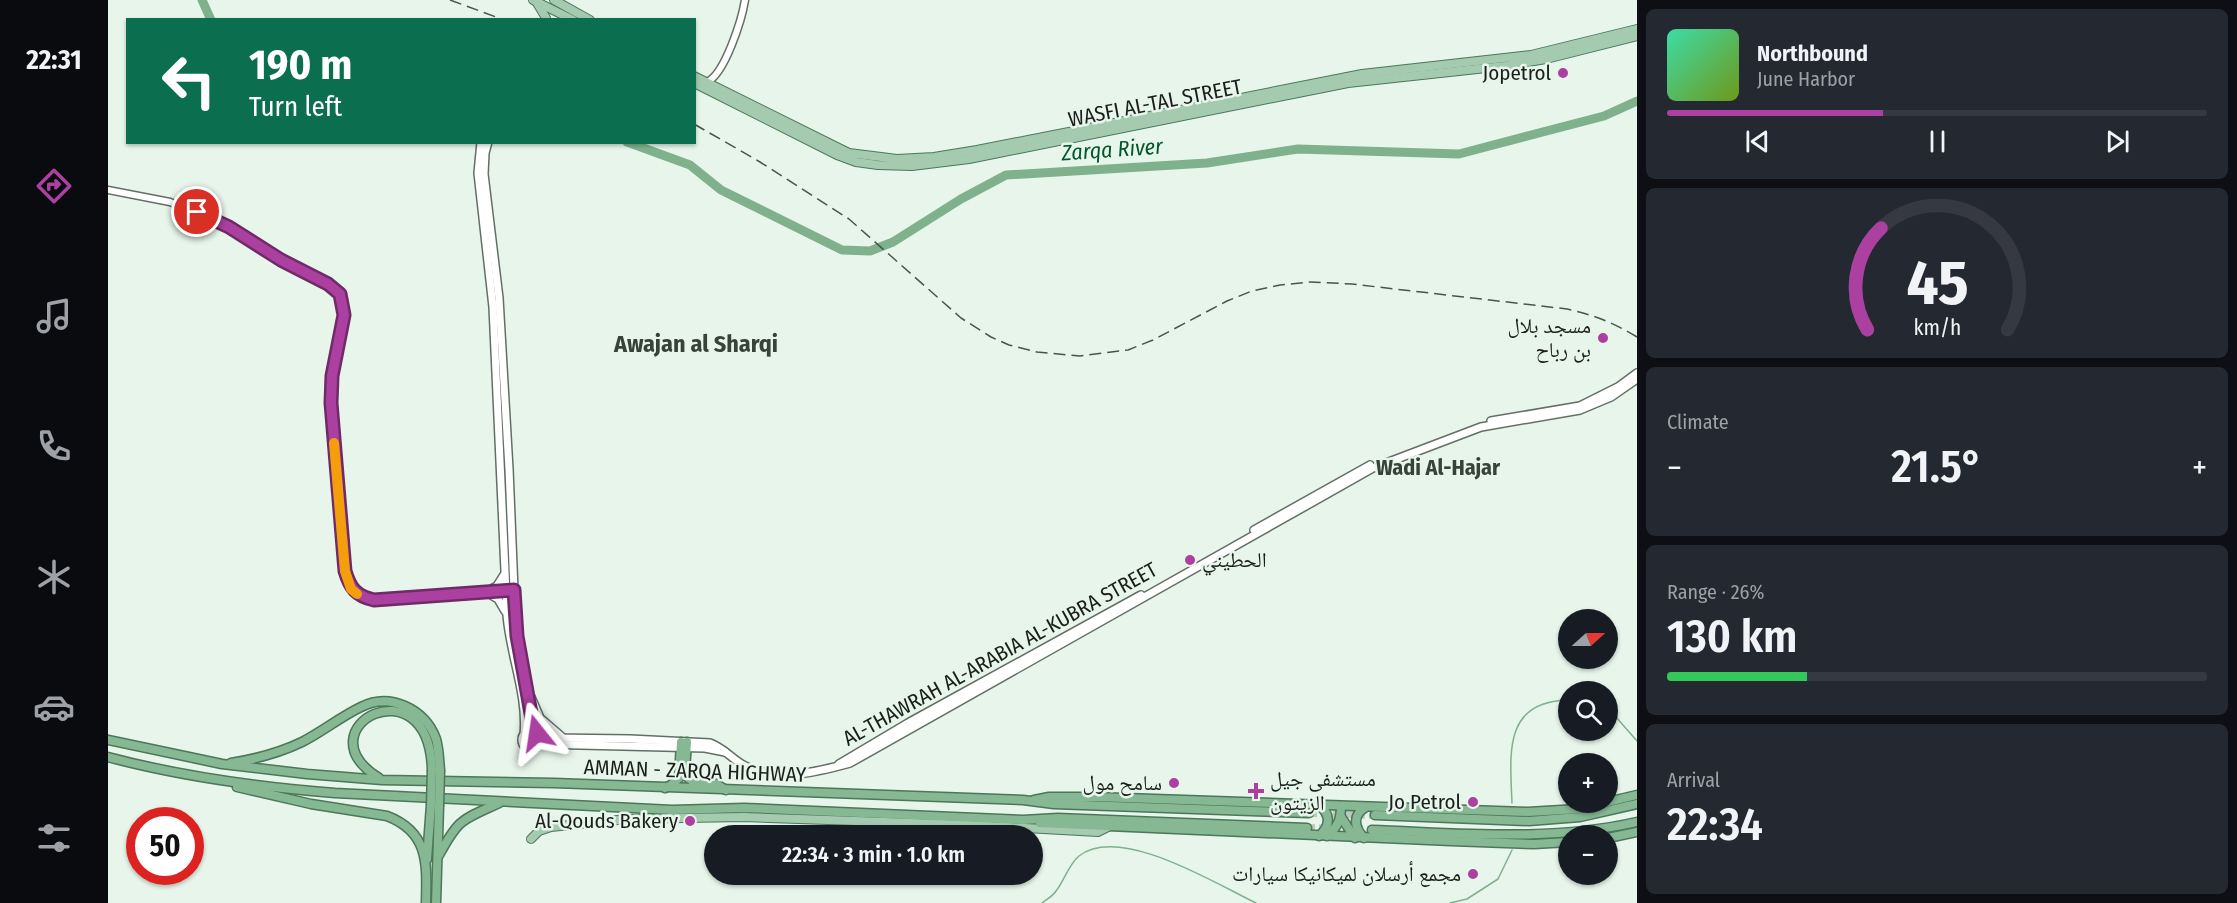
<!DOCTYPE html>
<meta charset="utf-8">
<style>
:root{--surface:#171b24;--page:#242831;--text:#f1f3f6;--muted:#9ea1a6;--line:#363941;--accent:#ab40a0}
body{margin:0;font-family:"Fira Sans Condensed","Noto Naskh Arabic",sans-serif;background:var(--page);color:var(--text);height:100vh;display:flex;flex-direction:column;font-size:22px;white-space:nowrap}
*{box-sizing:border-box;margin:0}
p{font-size:20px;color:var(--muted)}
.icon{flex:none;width:33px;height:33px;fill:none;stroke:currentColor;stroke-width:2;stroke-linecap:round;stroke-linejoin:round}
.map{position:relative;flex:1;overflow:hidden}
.details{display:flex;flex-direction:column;gap:9px;padding:9px;background:#0d0f14;width:600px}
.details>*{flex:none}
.top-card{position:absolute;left:18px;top:18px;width:570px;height:126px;border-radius:0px;box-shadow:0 2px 4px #0004;background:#0b6e4f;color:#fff;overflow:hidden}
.needle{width:39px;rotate:69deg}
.controls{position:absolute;left:1450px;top:609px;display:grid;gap:12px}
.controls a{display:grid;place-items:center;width:60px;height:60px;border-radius:50%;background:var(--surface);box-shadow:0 2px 4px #0004;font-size:30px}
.speed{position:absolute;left:18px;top:807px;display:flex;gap:12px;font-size:30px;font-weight:700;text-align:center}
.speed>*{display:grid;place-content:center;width:78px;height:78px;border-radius:50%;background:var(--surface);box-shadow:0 2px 4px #0004;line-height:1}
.speed .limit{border:9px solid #d22;background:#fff;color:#111}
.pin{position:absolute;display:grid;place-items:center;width:51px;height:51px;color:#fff;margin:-26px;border:3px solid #fff;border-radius:50%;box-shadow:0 2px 6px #0007}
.me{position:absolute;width:66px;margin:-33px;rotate:345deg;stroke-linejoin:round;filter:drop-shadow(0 0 4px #0008)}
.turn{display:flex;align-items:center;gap:21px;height:126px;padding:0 24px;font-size:27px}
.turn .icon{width:78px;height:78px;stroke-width:2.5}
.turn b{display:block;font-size:42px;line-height:51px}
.big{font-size:45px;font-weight:600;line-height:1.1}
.details .tile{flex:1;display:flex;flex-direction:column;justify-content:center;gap:9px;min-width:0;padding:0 21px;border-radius:9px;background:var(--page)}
.details .dial{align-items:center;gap:0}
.dial svg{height:156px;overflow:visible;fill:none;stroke:var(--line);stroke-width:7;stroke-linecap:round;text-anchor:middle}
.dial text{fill:var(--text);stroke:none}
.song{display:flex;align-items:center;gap:18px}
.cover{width:72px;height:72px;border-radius:9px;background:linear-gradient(135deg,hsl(160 70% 55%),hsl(80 70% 35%))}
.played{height:6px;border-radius:3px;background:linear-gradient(90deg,var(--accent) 40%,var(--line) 40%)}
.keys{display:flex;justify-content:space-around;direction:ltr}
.heat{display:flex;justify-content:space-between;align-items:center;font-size:33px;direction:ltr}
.charge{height:9px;border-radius:4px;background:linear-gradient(90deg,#34c759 26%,var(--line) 0)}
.trip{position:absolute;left:596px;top:825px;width:339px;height:60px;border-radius:30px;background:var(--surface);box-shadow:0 2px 4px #0004;font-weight:600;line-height:60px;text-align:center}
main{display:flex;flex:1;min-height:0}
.tab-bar{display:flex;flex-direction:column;width:108px;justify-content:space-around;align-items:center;background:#090b0e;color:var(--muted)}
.tab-bar .icon{width:42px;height:42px}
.tab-bar .on{color:var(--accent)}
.tab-bar b{font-size:27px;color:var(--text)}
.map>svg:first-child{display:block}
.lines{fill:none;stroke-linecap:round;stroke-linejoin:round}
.stream{stroke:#80b18d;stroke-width:1.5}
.river{stroke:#80b18d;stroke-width:9}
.trunk-tunnel{stroke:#becac1;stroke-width:8;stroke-dasharray:8 4;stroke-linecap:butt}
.tertiary-casing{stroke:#636f66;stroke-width:9}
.secondary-casing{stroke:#636f66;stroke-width:10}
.primary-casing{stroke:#4d7759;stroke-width:10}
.trunk-casing{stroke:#4d7759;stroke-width:11}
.tertiary{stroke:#fff;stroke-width:6}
.secondary{stroke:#fff;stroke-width:7}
.primary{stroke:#a4caaf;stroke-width:8}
.trunk{stroke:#86b894;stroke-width:8}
.rail{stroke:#4b534d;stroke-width:1.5;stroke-dasharray:12 6;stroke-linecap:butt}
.trunk-bridge-casing{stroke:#4d7759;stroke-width:11;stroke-linecap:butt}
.trunk-bridge{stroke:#86b894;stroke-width:8}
.route-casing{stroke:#6f2a68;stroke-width:15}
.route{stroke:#ab40a0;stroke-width:10}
.slow{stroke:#f59e0b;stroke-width:10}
.poi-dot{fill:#ab40a0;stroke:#e7f5ea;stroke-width:2}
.labels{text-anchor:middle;stroke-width:5;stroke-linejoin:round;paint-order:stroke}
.poi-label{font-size:21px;fill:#1a1f1b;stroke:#e7f5ea;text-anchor:end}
.street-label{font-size:21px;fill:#1a1f1b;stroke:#e7f5ea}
.water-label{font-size:22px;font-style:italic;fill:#01572a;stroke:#e7f5ea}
.neighbourhood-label{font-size:22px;font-weight:bold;fill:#374239;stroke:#e7f5ea}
.quarter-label{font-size:24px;font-weight:bold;fill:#374239;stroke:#e7f5ea}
</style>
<main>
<nav class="tab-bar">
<b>22:31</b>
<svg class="icon on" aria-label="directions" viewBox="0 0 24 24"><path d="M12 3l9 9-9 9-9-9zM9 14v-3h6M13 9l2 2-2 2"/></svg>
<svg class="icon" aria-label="music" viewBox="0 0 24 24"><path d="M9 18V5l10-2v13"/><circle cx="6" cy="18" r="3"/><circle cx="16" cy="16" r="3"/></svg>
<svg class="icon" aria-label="phone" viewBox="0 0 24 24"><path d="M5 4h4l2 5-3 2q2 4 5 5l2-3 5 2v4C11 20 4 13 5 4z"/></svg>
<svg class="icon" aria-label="climate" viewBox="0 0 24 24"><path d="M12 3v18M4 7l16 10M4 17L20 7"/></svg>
<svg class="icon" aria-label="car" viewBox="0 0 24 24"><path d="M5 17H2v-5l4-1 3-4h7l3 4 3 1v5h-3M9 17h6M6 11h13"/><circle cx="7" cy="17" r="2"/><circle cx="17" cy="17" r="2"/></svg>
<svg class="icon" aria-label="filters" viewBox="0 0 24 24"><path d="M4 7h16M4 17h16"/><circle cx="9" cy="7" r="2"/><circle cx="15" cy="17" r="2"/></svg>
</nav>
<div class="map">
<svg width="1529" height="903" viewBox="0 0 1529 903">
<rect width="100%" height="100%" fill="#e7f5ea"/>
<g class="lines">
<!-- stream -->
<g class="stream">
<path d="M1500,708L1529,741"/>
<path d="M1404,803C1402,753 1395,701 1461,700"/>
<path d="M934,903C939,899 945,896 948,891C956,881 961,864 971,856C1012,824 1108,884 1148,903"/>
<path d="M1342,903L1359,899L1390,879L1404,850"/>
</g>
<!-- river -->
<g class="river">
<path d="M94,0L103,20"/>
<path d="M519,142L582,165L613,190L734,250L762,251L785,242L853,199L898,175L1099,163L1190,149L1351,154L1496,116L1529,101"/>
</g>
<!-- trunk-tunnel -->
<g class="trunk-tunnel">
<path d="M1201,813L1267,815"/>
<path d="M1199,828L1264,830"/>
</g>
<!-- tertiary casing -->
<g class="tertiary-casing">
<g id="tertiary">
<path d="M599,82C617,74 634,19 637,0"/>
<path d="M0,190L62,202L103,218L173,260L229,290L234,300L236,315L224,376L223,403L237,571C242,588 248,596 266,600L400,591"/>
</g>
</g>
<!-- secondary casing -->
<g class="secondary-casing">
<g id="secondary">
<path d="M373,142L370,173L385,307L399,615C402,655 420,695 416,735"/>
<path d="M380,142L377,153L376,174L391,298L401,469L406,590L409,636L424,719L428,733"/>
<path d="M1383,421L1472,406L1510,387L1529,373"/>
<path d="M1146,530L1262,465"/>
<path d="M378,592L390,599L397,611"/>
<path d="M378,592L389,586L396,575"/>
<path d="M423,697L432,718L454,737"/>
<circle cx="423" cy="740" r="9"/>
<path d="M429,733L445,738L522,739L602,743C616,748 625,760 637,766C670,782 709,772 742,763L1265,468L1373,427L1472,410L1503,397L1529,379"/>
<path d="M431,744L597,748L617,752"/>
<path d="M731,764L800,723L1033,595"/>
</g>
</g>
<!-- primary casing -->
<g class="primary-casing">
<g id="primary">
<path d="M425,0L465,20"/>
<path d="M446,0L482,20"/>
<path d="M429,3L438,18"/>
<path d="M586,76L741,153L789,159L826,157L869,150L1254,74L1423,55L1529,29"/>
<path d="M586,83L729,155L748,162L770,165L804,166L861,159L1240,83L1397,66L1438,59L1529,36"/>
<path d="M423,839L431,831L443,827L519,819L636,817L864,825L990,832L1000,827"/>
</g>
</g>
<!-- trunk casing -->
<g class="trunk-casing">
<g id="trunk">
<path d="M0,740L114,764L199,774L274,780L446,783L915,800L946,804L1201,813"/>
<path d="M579,742L577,772L579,777L583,780L608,784L618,790"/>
<path d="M0,757C75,777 150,787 227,793L564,810L636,808L915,820L950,818L1199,828"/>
<path d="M123,763C148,759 171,753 194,742C214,732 232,717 253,707C282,692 317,709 328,739C331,749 331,760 332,770"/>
<path d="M271,778C191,728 321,660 324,770"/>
<path d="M129,787L203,804L279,816C321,832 319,864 318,903"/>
<path d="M557,788L563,785L571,778L573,742"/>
<path d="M926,800L941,797H988L1420,812L1470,809L1529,795"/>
<path d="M1210,805C1223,813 1223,826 1211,836"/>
<path d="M1267,815L1421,821L1472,817L1529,804"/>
<path d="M1233,817L1247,838"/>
<path d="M932,823L1343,841L1426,844L1461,842"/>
<path d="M1264,830C1353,833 1442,842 1529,822"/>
<path d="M1219,836C1230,827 1233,819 1233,806"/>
<path d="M1256,838C1246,827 1244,815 1258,807"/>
<path d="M1500,838L1529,832"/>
<path d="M331,855C351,818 354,820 391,803"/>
<path d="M319,859L323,805"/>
<path d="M328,903L331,806"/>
</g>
</g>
<!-- tertiary -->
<use href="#tertiary" class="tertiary"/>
<!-- secondary -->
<use href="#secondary" class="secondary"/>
<!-- primary -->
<use href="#primary" class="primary"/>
<!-- trunk -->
<use href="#trunk" class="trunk"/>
<!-- rail -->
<g class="rail">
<path d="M342,0L396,20"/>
<path d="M586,124L652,162L741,219L853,318L883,337L901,345L929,352L972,356L1020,350L1045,340L1119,301L1144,291L1172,285L1202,282L1244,284L1459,309C1486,315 1506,323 1529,337"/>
</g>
<!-- trunk-bridge casing -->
<g class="trunk-bridge-casing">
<g id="trunk-bridge">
<path d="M323,805L324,770"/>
<path d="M331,806L332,770"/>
</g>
</g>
<!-- trunk-bridge -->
<use href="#trunk-bridge" class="trunk-bridge"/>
</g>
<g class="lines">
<!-- route casing -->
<g class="route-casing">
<path id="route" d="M89,212L121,227L173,260L220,284L232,294L236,315L224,376L223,403L237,571C242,588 248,596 266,600L406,590L409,636L424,719L429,733"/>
</g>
<!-- route -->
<use href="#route" class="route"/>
<!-- slow -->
<path class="slow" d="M226,443L237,571L243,589L249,594"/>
</g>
<!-- markers -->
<g class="poi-dot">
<circle cx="1455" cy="73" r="6"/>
<circle cx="1495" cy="338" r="6"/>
<circle cx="1082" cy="560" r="6"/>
<circle cx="1066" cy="783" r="6"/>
<path d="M1145 782h6v6h6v6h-6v6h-6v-6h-6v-6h6z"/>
<circle cx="1365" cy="802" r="6"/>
<circle cx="582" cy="821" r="6"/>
<circle cx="1365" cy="874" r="6"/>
</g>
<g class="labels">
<!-- poi labels -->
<g class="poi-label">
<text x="1443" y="80">Jopetrol</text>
<text x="1483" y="333">مسجد بلال<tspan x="1483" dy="24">بن رباح</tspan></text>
<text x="1094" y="567" text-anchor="start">الحطيني</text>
<text x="1162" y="786" text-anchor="start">مستشفى جيل<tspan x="1162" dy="24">الزيتون</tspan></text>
<text x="1054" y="790">سامح مول</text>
<text x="1353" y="809">Jo Petrol</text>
<text x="570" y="828">Al-Qouds Bakery</text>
<text x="1353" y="881">مجمع أرسلان لميكانيكا سيارات</text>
</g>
<!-- street labels -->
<g class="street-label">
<text transform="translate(1047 103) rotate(-11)" y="7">WASFI AL-TAL STREET</text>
<text transform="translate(892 654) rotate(-29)" y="7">AL-THAWRAH AL-ARABIA AL-KUBRA STREET</text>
<text transform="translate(587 771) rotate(2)" y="7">AMMAN - ZARQA HIGHWAY</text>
</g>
<!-- water labels -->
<g class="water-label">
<text transform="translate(1004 149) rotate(-4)" y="8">Zarqa River</text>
</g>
<!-- neighbourhood labels -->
<g class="neighbourhood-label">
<text x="1330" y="475">Wadi Al-Hajar</text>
</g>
<!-- quarter labels -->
<g class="quarter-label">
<text x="588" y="352">Awajan al Sharqi</text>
</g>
</g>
</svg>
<div class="controls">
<a><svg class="needle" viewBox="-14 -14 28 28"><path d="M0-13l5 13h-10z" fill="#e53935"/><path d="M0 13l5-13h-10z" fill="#9ea1a6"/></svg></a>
<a><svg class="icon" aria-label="search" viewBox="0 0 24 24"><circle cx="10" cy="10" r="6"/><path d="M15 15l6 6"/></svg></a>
<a>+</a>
<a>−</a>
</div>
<div class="speed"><div class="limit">50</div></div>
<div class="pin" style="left:89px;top:212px;background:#d93025"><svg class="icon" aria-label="arrive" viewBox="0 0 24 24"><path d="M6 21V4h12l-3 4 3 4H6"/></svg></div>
<svg class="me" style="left:429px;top:733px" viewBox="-20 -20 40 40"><path d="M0-17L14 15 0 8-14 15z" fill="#ab40a0" stroke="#fff" stroke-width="4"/></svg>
<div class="trip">22:34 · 3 min · 1.0 km</div>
<div class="top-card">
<div class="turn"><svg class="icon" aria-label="left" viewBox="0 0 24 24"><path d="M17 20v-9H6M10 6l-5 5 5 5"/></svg><div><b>190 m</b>Turn left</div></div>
</div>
</div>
<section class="details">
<div class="tile">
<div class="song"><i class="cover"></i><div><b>Northbound</b><p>June Harbor</p></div></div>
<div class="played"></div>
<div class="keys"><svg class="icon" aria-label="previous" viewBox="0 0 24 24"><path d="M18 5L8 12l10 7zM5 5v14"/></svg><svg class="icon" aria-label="pause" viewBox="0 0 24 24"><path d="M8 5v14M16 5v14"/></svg><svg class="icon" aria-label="next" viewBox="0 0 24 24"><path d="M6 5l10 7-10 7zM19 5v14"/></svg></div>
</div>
<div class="tile dial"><svg viewBox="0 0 100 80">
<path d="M14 69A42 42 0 1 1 86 69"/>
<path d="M14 69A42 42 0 0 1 21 17" stroke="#ab40a0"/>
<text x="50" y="56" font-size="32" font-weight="700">45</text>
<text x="50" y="72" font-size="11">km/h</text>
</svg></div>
<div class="tile"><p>Climate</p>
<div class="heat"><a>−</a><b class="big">21.5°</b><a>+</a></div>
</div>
<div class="tile"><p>Range · 26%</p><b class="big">130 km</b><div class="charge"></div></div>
<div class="tile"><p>Arrival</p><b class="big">22:34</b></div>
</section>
</main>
